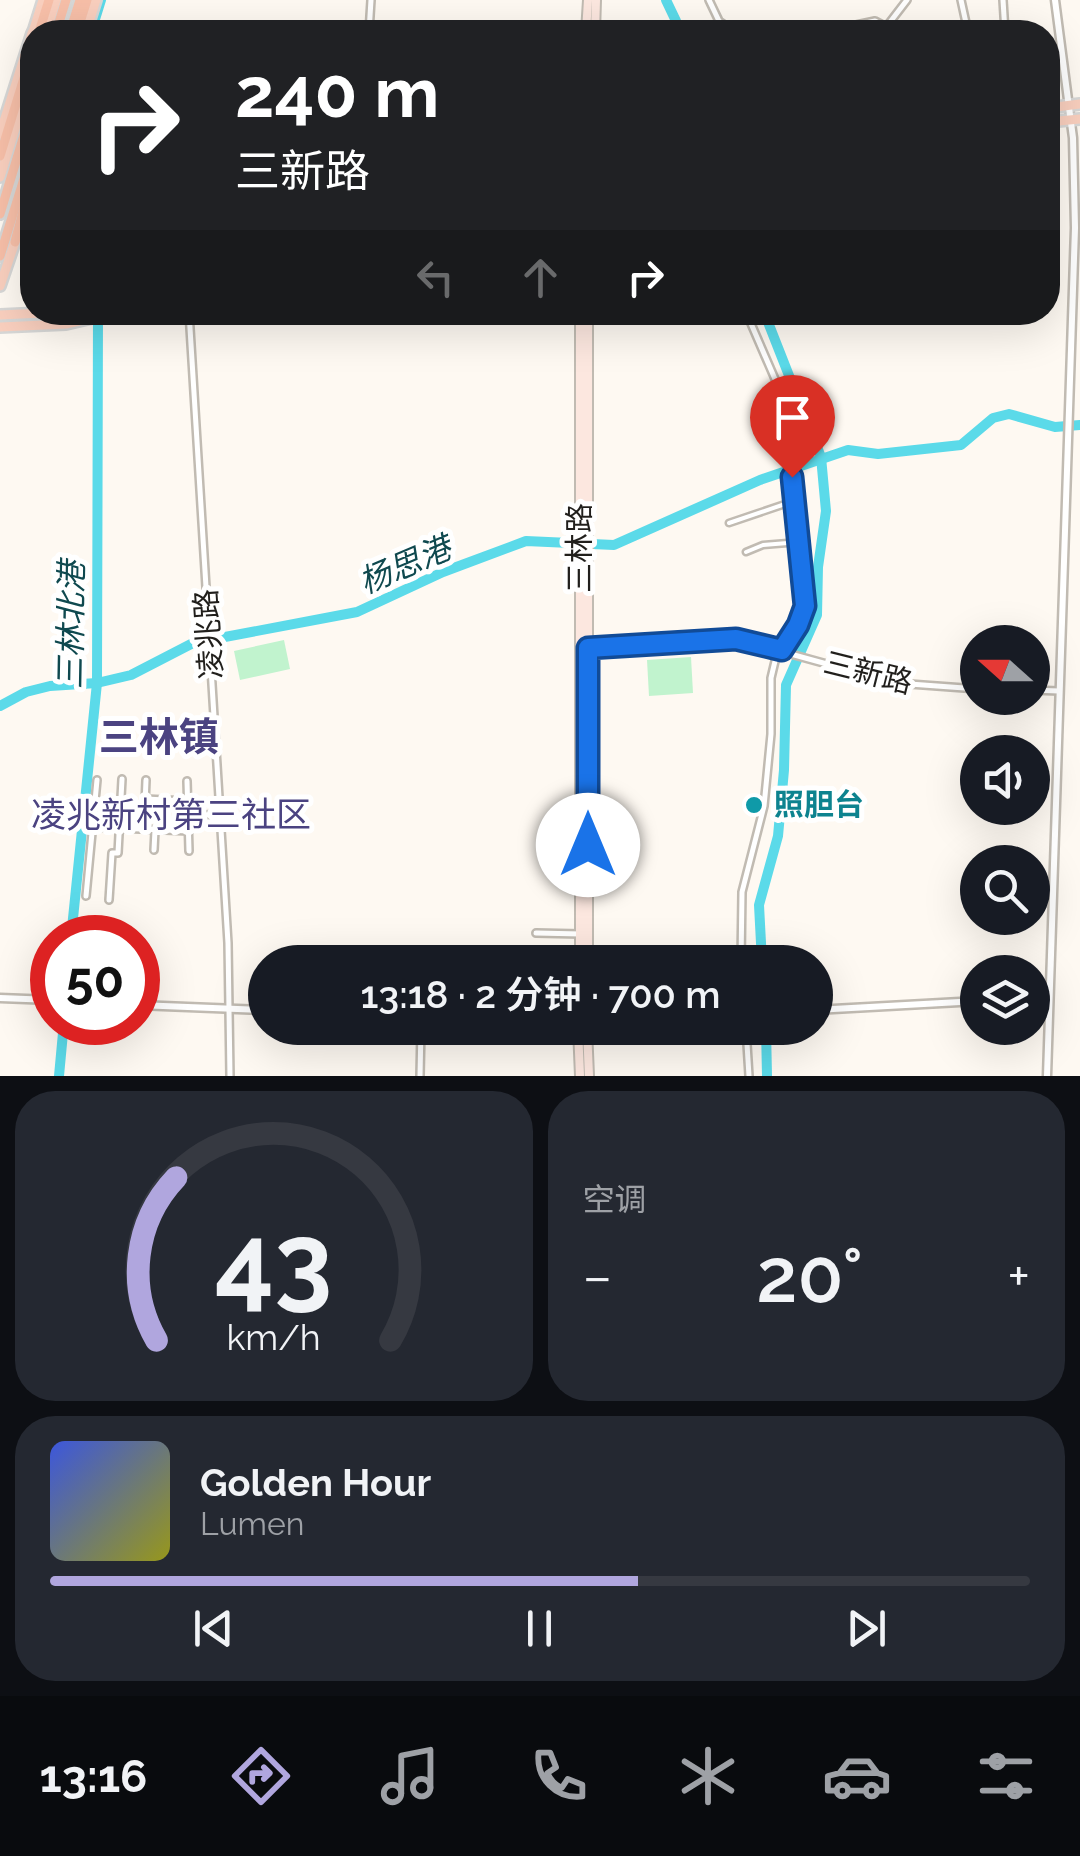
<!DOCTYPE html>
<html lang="zh">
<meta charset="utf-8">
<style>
:root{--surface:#171b24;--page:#242831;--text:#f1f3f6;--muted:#9ea1a6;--line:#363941;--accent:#b0a6de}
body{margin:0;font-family:Raleway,"Noto Sans SC",sans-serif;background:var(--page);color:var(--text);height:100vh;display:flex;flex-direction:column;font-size:38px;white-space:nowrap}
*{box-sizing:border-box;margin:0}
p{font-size:32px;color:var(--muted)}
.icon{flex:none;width:55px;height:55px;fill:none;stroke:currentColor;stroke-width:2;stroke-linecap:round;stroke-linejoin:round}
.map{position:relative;height:1076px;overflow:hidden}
.sheet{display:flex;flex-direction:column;gap:15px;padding:15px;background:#0d0f14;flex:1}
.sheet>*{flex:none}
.banner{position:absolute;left:20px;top:20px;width:1040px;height:305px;border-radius:40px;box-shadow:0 10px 40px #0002;background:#202124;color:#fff;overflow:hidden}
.needle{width:65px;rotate:291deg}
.tools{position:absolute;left:960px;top:625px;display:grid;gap:20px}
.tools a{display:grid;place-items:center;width:90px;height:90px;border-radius:50%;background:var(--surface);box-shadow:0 10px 40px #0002;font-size:50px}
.speed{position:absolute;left:30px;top:915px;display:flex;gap:20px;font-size:50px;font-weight:700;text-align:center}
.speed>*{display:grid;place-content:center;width:130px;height:130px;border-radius:50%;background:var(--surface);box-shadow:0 10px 40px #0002;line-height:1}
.speed .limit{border:15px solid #d22;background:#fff;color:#111}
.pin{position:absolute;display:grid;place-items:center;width:85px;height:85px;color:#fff;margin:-102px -42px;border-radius:50% 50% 50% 0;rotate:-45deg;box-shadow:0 0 10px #0007}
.pin .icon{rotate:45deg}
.me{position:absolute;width:110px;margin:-55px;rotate:0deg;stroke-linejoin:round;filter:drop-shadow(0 0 8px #0008)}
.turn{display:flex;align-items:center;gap:35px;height:210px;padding:0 50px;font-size:45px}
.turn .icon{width:130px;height:130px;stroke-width:2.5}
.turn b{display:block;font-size:70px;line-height:85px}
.lanes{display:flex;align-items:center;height:95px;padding:0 50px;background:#0003;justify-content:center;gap:50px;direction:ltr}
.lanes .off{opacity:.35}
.big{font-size:75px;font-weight:600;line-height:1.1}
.sheet .widget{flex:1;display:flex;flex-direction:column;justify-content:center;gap:15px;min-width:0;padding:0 35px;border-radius:40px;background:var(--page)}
.sheet .dial{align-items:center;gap:0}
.dial svg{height:260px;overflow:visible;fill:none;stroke:var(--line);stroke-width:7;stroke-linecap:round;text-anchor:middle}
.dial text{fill:var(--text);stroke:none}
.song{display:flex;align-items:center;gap:30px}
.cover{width:120px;height:120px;border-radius:15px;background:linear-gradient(135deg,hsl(230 70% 55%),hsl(60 70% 35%))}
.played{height:10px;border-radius:5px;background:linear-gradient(90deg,var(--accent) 60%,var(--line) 60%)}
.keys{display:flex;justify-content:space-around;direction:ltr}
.heat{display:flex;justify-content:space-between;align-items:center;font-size:55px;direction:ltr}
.sheet .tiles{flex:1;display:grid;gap:15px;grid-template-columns:1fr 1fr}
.widget:last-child{grid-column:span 2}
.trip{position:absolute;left:248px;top:945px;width:585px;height:100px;border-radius:50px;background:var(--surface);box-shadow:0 10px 40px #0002;font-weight:600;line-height:100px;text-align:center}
.dock{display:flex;height:160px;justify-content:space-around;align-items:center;background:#090b0e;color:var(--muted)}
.dock .icon{width:70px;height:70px}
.dock .current{color:var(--accent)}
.dock b{font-size:45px;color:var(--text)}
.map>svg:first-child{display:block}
.grass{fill:#c1f3ce}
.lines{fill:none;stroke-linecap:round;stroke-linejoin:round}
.river{stroke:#5bdae9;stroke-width:10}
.pedestrian-casing{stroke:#c1bbb2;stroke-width:9}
.minor-casing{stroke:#c1bbb2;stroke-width:10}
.tertiary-casing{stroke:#c1bbb2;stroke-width:11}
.secondary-casing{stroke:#c1bbb2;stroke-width:12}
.primary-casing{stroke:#d7d7d6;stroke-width:14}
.trunk-casing{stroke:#d7d7d6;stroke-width:14}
.pedestrian{stroke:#fff;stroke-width:4}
.minor{stroke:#fff;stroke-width:5}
.tertiary{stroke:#fff;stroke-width:6}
.secondary{stroke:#fce7df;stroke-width:8}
.primary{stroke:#f9cfbe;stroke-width:9}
.trunk{stroke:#f7bfa8;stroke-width:9}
.route-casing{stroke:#114b97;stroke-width:25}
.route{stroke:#1a73e8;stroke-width:18}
.culture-dot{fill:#0f9aa8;stroke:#fff;stroke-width:4}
.labels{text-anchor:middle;stroke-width:10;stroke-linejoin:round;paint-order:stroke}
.street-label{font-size:30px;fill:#211f1c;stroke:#fff}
.culture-label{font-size:30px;font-weight:bold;fill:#0d838f;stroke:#fff;text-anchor:start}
.water-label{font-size:32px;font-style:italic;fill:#0f494f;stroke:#fff}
.quarter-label{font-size:35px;fill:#4b4381;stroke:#fff}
.district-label{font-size:40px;font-weight:bold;fill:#4b4381;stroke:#fff}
</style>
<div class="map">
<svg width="1080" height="1076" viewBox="0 0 1080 1076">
<rect width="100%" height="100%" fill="#fef9f2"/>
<!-- grass -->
<g class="grass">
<path d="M284,640L290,669L240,680L234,651Z"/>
<path d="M691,657L693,693L649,696L647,660Z"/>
</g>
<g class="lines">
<!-- river -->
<g class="river">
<path d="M666,0L676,21L675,32"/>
<path d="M91,32L101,0"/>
<path d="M0,706L26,692L50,686L97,683L131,675L193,643L357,612L443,572L526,541L614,545L760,480L848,450L878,454L961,445L993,418L1009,414L1055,427L1080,425"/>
<path d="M71,938L97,683L98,312"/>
<path d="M762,962L759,905L778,836L784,770L786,685L817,615L818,567L826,511L821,457L764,312"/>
<path d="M766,1028L767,1076"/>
<path d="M59,1076L64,1022"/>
</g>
<!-- pedestrian casing -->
<g class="pedestrian-casing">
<g id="pedestrian">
<path d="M729,523L794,501"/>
<path d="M746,552L763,545L800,542"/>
</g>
</g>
<!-- minor casing -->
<g class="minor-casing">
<g id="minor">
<path d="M709,0L719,21L735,32"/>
<path d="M961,0L968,32"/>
<path d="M1003,0L1005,32"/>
<path d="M887,26L907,0"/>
<path d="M369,32L371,0"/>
<path d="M823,32L875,21L896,32"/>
<path d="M189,312L228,943L230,1076"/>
<path d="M587,648L736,639L896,683L978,689"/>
<path d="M1032,690L1059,691"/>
<path d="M187,781L189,851"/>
<path d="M145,799L187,801"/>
<path d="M188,816L220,814"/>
<path d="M92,827L189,831"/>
<path d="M144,829L146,780"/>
<path d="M154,850L155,830"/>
<path d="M86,896L97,780"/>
<path d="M109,900L112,853H118L122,779"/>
<path d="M536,933L581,934"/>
<path d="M741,962L742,892L764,806L771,734V678L776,657L798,625L805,606L789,453L791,416L746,312"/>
<path d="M746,1028L749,1076"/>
<path d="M420,1076L421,1028"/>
</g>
</g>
<!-- tertiary casing -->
<g class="tertiary-casing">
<g id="tertiary">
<path d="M1032,997L1049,996"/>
<path d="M0,998L52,1000"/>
<path d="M138,1005L265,1010"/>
<path d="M815,1010L978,1001"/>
<path d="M1047,1076L1075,228L1073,138L1055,0"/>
</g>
</g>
<!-- secondary casing -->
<g class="secondary-casing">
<g id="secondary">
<path d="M586,32L588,0"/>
<path d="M595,32L596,0"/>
<path d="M580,312V962"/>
<path d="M588,962V312"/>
<path d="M578,1028L580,1076"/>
<path d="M587,1028L589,1076"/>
</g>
</g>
<!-- primary casing -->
<g class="primary-casing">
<g id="primary">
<path d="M33,32L43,0"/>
<path d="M46,32L56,0"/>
<path d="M86,32L96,0"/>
<path d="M1048,108L1080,104"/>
<path d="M1048,122L1080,119"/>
<path d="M0,134L32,33"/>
<path d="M0,177L32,75"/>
<path d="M0,286L17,236"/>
<path d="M0,315L64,312"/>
<path d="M0,327L66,324L118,312"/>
</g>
</g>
<!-- trunk casing -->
<g class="trunk-casing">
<g id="trunk">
<path d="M39,32L49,0"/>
<path d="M56,32L66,0"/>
<path d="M70,32L80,0"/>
<path d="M77,32L87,0"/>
<path d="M0,156L32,52"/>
<path d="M0,214L32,109"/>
<path d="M15,242L32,178"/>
<path d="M0,256L32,153"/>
</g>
</g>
<!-- pedestrian -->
<use href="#pedestrian" class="pedestrian"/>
<!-- minor -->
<use href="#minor" class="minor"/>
<!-- tertiary -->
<use href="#tertiary" class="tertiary"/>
<!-- secondary -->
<use href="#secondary" class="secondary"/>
<!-- primary -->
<use href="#primary" class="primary"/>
<!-- trunk -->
<use href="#trunk" class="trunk"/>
</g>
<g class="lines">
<!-- route casing -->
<g class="route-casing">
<path id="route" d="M588,845V648L736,639L782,650L798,625L805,606L792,477"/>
</g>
<!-- route -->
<use href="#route" class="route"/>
</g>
<!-- markers -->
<circle class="culture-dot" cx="754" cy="805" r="10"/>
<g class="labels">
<!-- street labels -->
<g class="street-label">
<text transform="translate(580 548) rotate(-90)" y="10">三林路</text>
<text transform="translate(209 634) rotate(-94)" y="10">凌兆路</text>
<text transform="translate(868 673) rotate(14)" y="10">三新路</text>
</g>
<!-- culture labels -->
<g class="culture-label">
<text x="774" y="815">照胆台</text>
</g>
<!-- water labels -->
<g class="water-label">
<text transform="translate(405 565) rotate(-23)" y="11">杨思港</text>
<text transform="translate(71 625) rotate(-89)" y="11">三林北港</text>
</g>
<!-- quarter labels -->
<g class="quarter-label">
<text x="171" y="827">凌兆新村第三社区</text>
</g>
<!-- district labels -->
<g class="district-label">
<text x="159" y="751">三林镇</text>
</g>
</g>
</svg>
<div class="tools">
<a><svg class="needle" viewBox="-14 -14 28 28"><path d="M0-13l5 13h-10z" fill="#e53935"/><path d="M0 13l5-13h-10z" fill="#9ea1a6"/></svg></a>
<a><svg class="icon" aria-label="sound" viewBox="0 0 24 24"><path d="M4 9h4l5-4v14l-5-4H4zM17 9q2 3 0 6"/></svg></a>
<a><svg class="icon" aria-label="search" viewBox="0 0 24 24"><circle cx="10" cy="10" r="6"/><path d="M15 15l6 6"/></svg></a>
<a><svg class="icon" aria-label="layers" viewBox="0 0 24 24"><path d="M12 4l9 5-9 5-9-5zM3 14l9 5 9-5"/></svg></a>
</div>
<div class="speed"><div class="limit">50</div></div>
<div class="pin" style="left:792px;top:477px;background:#d93025"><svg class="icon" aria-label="arrive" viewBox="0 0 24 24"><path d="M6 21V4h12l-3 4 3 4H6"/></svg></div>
<svg class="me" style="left:588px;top:845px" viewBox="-20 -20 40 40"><circle r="19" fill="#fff"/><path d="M0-13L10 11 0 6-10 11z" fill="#1a73e8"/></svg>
<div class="trip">13:18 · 2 分钟 · 700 m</div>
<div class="banner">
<div class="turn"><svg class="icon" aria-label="right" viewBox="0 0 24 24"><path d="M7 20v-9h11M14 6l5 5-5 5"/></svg><div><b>240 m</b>三新路</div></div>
<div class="lanes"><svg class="icon off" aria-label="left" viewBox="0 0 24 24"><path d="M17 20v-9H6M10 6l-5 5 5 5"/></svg><svg class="icon off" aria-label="ahead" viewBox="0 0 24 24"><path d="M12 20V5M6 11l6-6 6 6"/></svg><svg class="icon" aria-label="right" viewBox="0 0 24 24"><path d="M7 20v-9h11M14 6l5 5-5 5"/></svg></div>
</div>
</div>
<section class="sheet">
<div class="tiles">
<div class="widget dial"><svg viewBox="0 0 100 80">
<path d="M14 69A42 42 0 1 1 86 69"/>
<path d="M14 69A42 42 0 0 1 20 19" stroke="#b0a6de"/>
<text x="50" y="56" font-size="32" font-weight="700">43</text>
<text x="50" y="72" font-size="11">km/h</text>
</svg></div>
<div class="widget"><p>空调</p>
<div class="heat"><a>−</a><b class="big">20°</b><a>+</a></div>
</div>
<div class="widget">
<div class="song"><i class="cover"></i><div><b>Golden Hour</b><p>Lumen</p></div></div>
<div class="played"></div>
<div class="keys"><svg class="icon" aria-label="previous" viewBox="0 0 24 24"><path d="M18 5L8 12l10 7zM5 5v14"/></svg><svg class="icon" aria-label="pause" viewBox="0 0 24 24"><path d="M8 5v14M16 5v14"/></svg><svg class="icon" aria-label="next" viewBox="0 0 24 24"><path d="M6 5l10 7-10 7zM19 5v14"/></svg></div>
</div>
</div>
</section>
<nav class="dock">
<b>13:16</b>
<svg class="icon current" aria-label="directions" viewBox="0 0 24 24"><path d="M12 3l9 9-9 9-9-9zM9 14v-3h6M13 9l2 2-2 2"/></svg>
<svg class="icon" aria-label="music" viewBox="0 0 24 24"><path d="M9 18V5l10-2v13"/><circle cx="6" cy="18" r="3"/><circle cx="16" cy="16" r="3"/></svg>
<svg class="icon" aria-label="phone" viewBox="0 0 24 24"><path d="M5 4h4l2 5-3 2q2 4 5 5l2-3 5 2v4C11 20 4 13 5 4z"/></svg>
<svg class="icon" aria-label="climate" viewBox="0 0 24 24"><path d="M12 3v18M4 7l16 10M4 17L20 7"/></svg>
<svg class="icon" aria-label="car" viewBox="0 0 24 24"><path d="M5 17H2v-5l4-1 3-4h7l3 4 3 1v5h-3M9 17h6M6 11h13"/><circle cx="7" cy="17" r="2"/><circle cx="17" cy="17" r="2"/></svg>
<svg class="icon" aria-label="filters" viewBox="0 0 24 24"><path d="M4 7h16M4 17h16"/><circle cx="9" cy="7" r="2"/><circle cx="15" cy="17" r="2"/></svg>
</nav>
